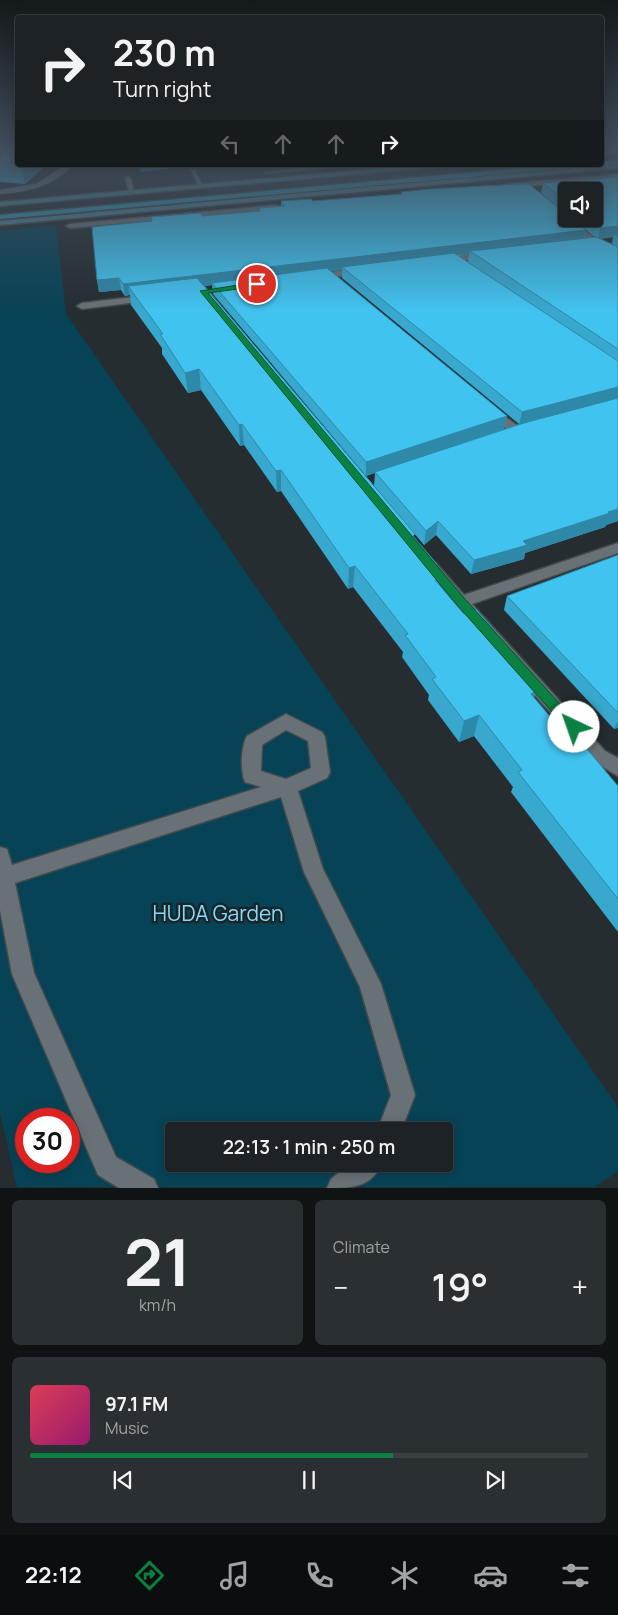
<!DOCTYPE html>
<meta charset="utf-8">
<style>
:root{--surface:#1c2225;--page:#292f32;--text:#f1f3f6;--muted:#a0a4a7;--line:#3a3f42;--accent:#0b8043}
body{margin:0;font-family:Manrope,sans-serif;background:var(--page);color:var(--text);height:100vh;display:flex;flex-direction:column;font-size:19px;white-space:nowrap}
*{box-sizing:border-box;margin:0}
p{font-size:16px;color:var(--muted)}
.icon{flex:none;width:28px;height:28px;fill:none;stroke:currentColor;stroke-width:2;stroke-linecap:round;stroke-linejoin:round}
.map{position:relative;height:1188px;overflow:hidden}
.details{display:flex;flex-direction:column;gap:12px;padding:12px;background:#0f1314;flex:1}
.details>*{flex:none}
.guide{position:absolute;left:15px;top:15px;width:589px;height:152px;border-radius:5px;box-shadow:0 2px 12px #0003,0 0 0 1px var(--line);background:#1c2225;color:var(--text);overflow:hidden}
.controls{position:absolute;left:558px;top:182px;display:grid;gap:10px}
.controls a{display:grid;place-items:center;width:45px;height:45px;border-radius:5px;background:var(--surface);box-shadow:0 2px 12px #0003,0 0 0 1px var(--line);font-size:25px}
.speed{position:absolute;left:15px;top:1108px;display:flex;gap:10px;font-size:25px;font-weight:700;text-align:center}
.speed>*{display:grid;place-content:center;width:65px;height:65px;border-radius:50%;background:var(--surface);box-shadow:0 2px 12px #0003,0 0 0 1px var(--line);line-height:1}
.speed .limit{border:8px solid #d22;background:#fff;color:#111}
.pin{position:absolute;display:grid;place-items:center;width:42px;height:42px;color:#fff;margin:-21px;border:2px solid #fff;border-radius:50%;box-shadow:0 1px 5px #0007}
.me{position:absolute;width:55px;margin:-28px;rotate:318deg;stroke-linejoin:round;filter:drop-shadow(0 0 4px #0008)}
.turn{display:flex;align-items:center;gap:18px;height:105px;padding:0 15px;font-size:22px}
.turn .icon{width:65px;height:65px;stroke-width:2.5}
.turn b{display:block;font-size:35px;line-height:42px}
.lanes{display:flex;align-items:center;height:48px;padding:0 15px;background:#0003;justify-content:center;gap:25px;direction:ltr}
.lanes .off{opacity:.35}
.big{font-size:38px;font-weight:600;line-height:1.1}
.details .tile{flex:1;display:flex;flex-direction:column;justify-content:center;gap:8px;min-width:0;padding:0 18px;border-radius:8px;background:var(--page)}
.details .dial{align-items:center;gap:0}
.dial b{font-size:65px;line-height:1}
.song{display:flex;align-items:center;gap:15px}
.cover{width:60px;height:60px;border-radius:8px;background:linear-gradient(135deg,hsl(350 70% 55%),hsl(320 70% 35%))}
.played{height:5px;border-radius:2px;background:linear-gradient(90deg,var(--accent) 65%,var(--line) 65%)}
.keys{display:flex;justify-content:space-around;direction:ltr}
.heat{display:flex;justify-content:space-between;align-items:center;font-size:28px;direction:ltr}
.details .tiles{flex:1;display:grid;gap:12px;grid-template-columns:1fr 1fr}
.tile:last-child{grid-column:span 2}
.trip{position:absolute;left:165px;top:1122px;width:288px;height:50px;border-radius:5px;background:var(--surface);box-shadow:0 2px 12px #0003,0 0 0 1px var(--line);font-weight:600;line-height:50px;text-align:center}
.tab-bar{display:flex;height:80px;justify-content:space-around;align-items:center;background:#0b0e0f;color:var(--muted)}
.tab-bar .icon{width:35px;height:35px}
.tab-bar .selected{color:var(--accent)}
.tab-bar b{font-size:22px;color:var(--text)}
.map>svg:first-child{display:block}
.built{fill:#29383f}
.green{fill:#074356;fill-rule:evenodd}
.lines{fill:none;stroke-linecap:round;stroke-linejoin:round}
.lane-casing{stroke:#41494c;stroke-width:2}
.street-casing{stroke:#41494c;stroke-width:3}
.secondary-casing{stroke:#41494c;stroke-width:3}
.primary-casing{stroke:#41494c;stroke-width:3}
.lane{fill:#687276;fill-rule:evenodd}
.street{fill:#687276;fill-rule:evenodd}
.secondary{fill:#4d8495;fill-rule:evenodd}
.primary{fill:#3397b4;fill-rule:evenodd}
.wall{fill:#38a8ce;fill-rule:evenodd}
.shaded-wall{fill:#2e88a8}
.building{fill:#41c3f0;stroke:#2e88a8}
.route{fill:#0b8043;stroke:#07532c}
.labels{text-anchor:middle;stroke-width:5;stroke-linejoin:round;paint-order:stroke}
.near-park-label{font-size:21px;fill:#86dafc;stroke:#1b2427}
</style>
<div class="map">
<svg width="618" height="1188" viewBox="0 0 618 1188">
<rect width="100%" height="100%" fill="#252d31"/>
<!-- built -->
<path class="built" d="M193,165H547L206,194Z"/>
<!-- green -->
<path class="green" d="M56,225L66,314L618,1107V1171L595,1187H17L0,1113V231ZM26,1119H69V1161H26ZM174,1131H444V1164H174Z"/>
<g class="lines">
<!-- lane casing -->
<g class="lane-casing">
<g id="lane">
<path d="M66,165H73C53,186 28,192 0,194V190L36,184Z"/>
<path d="M330,165H358L266,174L263,172Z"/>
<path d="M191,170H195L203,187H199Z"/>
<path d="M128,176L131,178L134,193L129,192L125,178Z"/>
</g>
</g>
<!-- street casing -->
<g class="street-casing">
<g id="street">
<path d="M618,174V178L509,188L505,186L509,184Z"/>
<path d="M277,205L281,207L280,209L70,228L66,226L70,224Z"/>
<path d="M567,221C573,221 608,247 618,252V259L593,246L567,225Z"/>
<path d="M490,252L494,255L493,257L443,263L439,260L443,257Z"/>
<path d="M361,268L366,271L364,273L314,280L309,277L314,274Z"/>
<path d="M150,295L155,298L153,300L82,309L77,306L82,303Z"/>
<path d="M490,406L521,428L523,431L521,434H513L486,411V407Z"/>
<path d="M618,543V553L472,604L605,751L618,758V776L593,761L456,606L424,566L426,563H436L464,595Z"/>
<path d="M286,714L322,732L325,737L330,772L327,778L298,791L323,869L381,984L415,1095L401,1131H377L391,1095L360,987L304,872L281,797L15,883L34,973L116,1157L154,1179L158,1188H119L98,1175L12,974L0,910V847L7,849L12,865L261,787L245,782C240,771 241,747 247,736ZM286,730L308,741L311,768L286,779L261,771L262,745Z"/>
<path d="M349,1164H382C370,1188 352,1188 327,1188L331,1179Z"/>
</g>
</g>
<!-- secondary casing -->
<g class="secondary-casing">
<g id="secondary">
<path d="M618,150V154L601,155V151Z"/>
<path d="M618,164V168L0,225V221Z"/>
<path d="M416,165H444L440,167L0,206V202Z"/>
</g>
</g>
<!-- primary casing -->
<g class="primary-casing">
<g id="primary">
<path d="M618,160V164L601,165V161Z"/>
<path d="M555,165H583L579,167L0,219V215Z"/>
</g>
</g>
<!-- lane -->
<use href="#lane" class="lane"/>
<!-- street -->
<use href="#street" class="street"/>
<!-- secondary -->
<use href="#secondary" class="secondary"/>
<!-- primary -->
<use href="#primary" class="primary"/>
</g>
<!-- wall -->
<g class="wall">
<path d="M0,146H18V165H46L25,184L0,182Z"/>
<path d="M618,177V521L606,525L605,527L525,553L524,559L500,566L471,574L436,535L424,545L374,486L375,473L366,476L213,294L212,285L205,286L414,537L437,569L444,577L442,588L464,614L506,656L534,698L575,746L618,786V932L511,792L513,787L474,736L459,742L428,700L429,695L402,657L403,652L353,587L348,589L281,491L277,492L244,445L240,446L201,390L188,393L162,354V348L131,305L130,295L125,296L121,290L99,292L97,280L152,221L151,217L202,216L259,211V208L281,206V201H313L401,194V192L586,230L584,238L595,237L572,219H594L566,191V214L541,193L543,183ZM613,237L612,244L600,239ZM469,254L468,262L459,256ZM342,270V278L519,424L504,429L507,416L330,271Z"/>
<path d="M618,555V728L614,729L504,610L507,596Z"/>
</g>
<!-- shaded-wall -->
<g class="shaded-wall">
<path d="M21,165H46L25,184Z"/>
<path d="M139,165H167L168,169L140,172Z"/>
<path d="M618,226V237L614,235L613,237L598,239L600,228Z"/>
<path d="M586,230L583,241L470,251L469,254L345,269L342,267V270L214,285L212,283V285L134,295L128,286L130,295L125,296L123,284Z"/>
<path d="M119,278L121,290L99,292L97,280Z"/>
<path d="M199,369L201,390L188,393L185,373Z"/>
<path d="M618,387V399L519,425L522,412Z"/>
<path d="M507,416L504,429L366,476V462Z"/>
<path d="M242,424L244,445L240,446L239,425Z"/>
<path d="M281,470V491L277,492L276,471Z"/>
<path d="M618,509V521L606,525L605,527L525,553L524,559L471,574L474,560L523,541Z"/>
<path d="M438,521L436,535L424,545L426,531Z"/>
<path d="M437,564L435,580L444,577L440,598L431,601L434,565Z"/>
<path d="M355,566L353,587L348,589L349,568Z"/>
<path d="M508,647L503,668L501,650Z"/>
<path d="M536,691L530,713L531,694Z"/>
<path d="M479,715L474,736L459,742L464,721Z"/>
<path d="M618,721V728L614,729Z"/>
</g>
<!-- building -->
<g class="building">
<path d="M0,146H18V162L0,161Z"/>
<path d="M618,177V226L600,228L588,219H594V191H566V201L543,183Z"/>
<path d="M519,184H529L566,214V219H572L586,230L123,284L119,278L97,280L92,227L152,221L151,217L200,213L202,216L260,211L259,208L284,206L281,201L311,199L313,201L403,194L401,192L431,189Z"/>
<path d="M596,237L618,247V349L470,251Z"/>
<path d="M454,253L618,361V387L522,412L342,267Z"/>
<path d="M327,268L507,416L366,462L212,283Z"/>
<path d="M197,278L415,534L413,536L437,564L434,565L444,577L435,580L464,614L476,609L508,647L501,650L536,691L531,694L575,746L582,743L618,786V899L518,772L522,770L479,715L464,721L432,679L436,677L405,635L408,634L355,566L349,568L281,470L276,471L242,424L239,425L199,369L185,373L160,334H163L128,286Z"/>
<path d="M618,398V509L608,512L610,513L523,541L527,545L503,552L474,560L438,521L426,531L375,472L524,423Z"/>
<path d="M618,555V713L507,596Z"/>
</g>
<!-- sky -->
<linearGradient id="sky" x2="0" y2="1"><stop stop-color="#14191b"/><stop offset="0.47" stop-color="#404c5a"/><stop offset="1" stop-color="#404c5a" stop-opacity="0"/></linearGradient>
<rect width="618" height="312" fill="url(#sky)"/>
<!-- route -->
<path class="route" d="M257,282L260,286L208,293L465,599L578,724L580,727L578,731H569L457,605L200,291Z"/>
<g class="labels">
<!-- near-park labels -->
<g class="near-park-label">
<text x="218" y="921">HUDA Garden</text>
</g>
</g>
</svg>
<div class="controls">
<a><svg class="icon" aria-label="sound" viewBox="0 0 24 24"><path d="M4 9h4l5-4v14l-5-4H4zM17 9q2 3 0 6"/></svg></a>
</div>
<div class="speed"><div class="limit">30</div></div>
<div class="pin" style="left:257px;top:284px;background:#d93025"><svg class="icon" aria-label="arrive" viewBox="0 0 24 24"><path d="M6 21V4h12l-3 4 3 4H6"/></svg></div>
<svg class="me" style="left:574px;top:727px" viewBox="-20 -20 40 40"><circle r="19" fill="#fff"/><path d="M0-13L10 11 0 6-10 11z" fill="#0b8043"/></svg>
<div class="trip">22:13 · 1 min · 250 m</div>
<div class="guide">
<div class="turn"><svg class="icon" aria-label="right" viewBox="0 0 24 24"><path d="M7 20v-9h11M14 6l5 5-5 5"/></svg><div><b>230 m</b>Turn right</div></div>
<div class="lanes"><svg class="icon off" aria-label="left" viewBox="0 0 24 24"><path d="M17 20v-9H6M10 6l-5 5 5 5"/></svg><svg class="icon off" aria-label="ahead" viewBox="0 0 24 24"><path d="M12 20V5M6 11l6-6 6 6"/></svg><svg class="icon off" aria-label="ahead" viewBox="0 0 24 24"><path d="M12 20V5M6 11l6-6 6 6"/></svg><svg class="icon" aria-label="right" viewBox="0 0 24 24"><path d="M7 20v-9h11M14 6l5 5-5 5"/></svg></div>
</div>
</div>
<section class="details">
<div class="tiles">
<div class="tile dial"><b>21</b><p>km/h</p></div>
<div class="tile"><p>Climate</p>
<div class="heat"><a>−</a><b class="big">19°</b><a>+</a></div>
</div>
<div class="tile">
<div class="song"><i class="cover"></i><div><b>97.1 FM</b><p>Music</p></div></div>
<div class="played"></div>
<div class="keys"><svg class="icon" aria-label="previous" viewBox="0 0 24 24"><path d="M18 5L8 12l10 7zM5 5v14"/></svg><svg class="icon" aria-label="pause" viewBox="0 0 24 24"><path d="M8 5v14M16 5v14"/></svg><svg class="icon" aria-label="next" viewBox="0 0 24 24"><path d="M6 5l10 7-10 7zM19 5v14"/></svg></div>
</div>
</div>
</section>
<nav class="tab-bar">
<b>22:12</b>
<svg class="icon selected" aria-label="directions" viewBox="0 0 24 24"><path d="M12 3l9 9-9 9-9-9zM9 14v-3h6M13 9l2 2-2 2"/></svg>
<svg class="icon" aria-label="music" viewBox="0 0 24 24"><path d="M9 18V5l10-2v13"/><circle cx="6" cy="18" r="3"/><circle cx="16" cy="16" r="3"/></svg>
<svg class="icon" aria-label="phone" viewBox="0 0 24 24"><path d="M5 4h4l2 5-3 2q2 4 5 5l2-3 5 2v4C11 20 4 13 5 4z"/></svg>
<svg class="icon" aria-label="climate" viewBox="0 0 24 24"><path d="M12 3v18M4 7l16 10M4 17L20 7"/></svg>
<svg class="icon" aria-label="car" viewBox="0 0 24 24"><path d="M5 17H2v-5l4-1 3-4h7l3 4 3 1v5h-3M9 17h6M6 11h13"/><circle cx="7" cy="17" r="2"/><circle cx="17" cy="17" r="2"/></svg>
<svg class="icon" aria-label="filters" viewBox="0 0 24 24"><path d="M4 7h16M4 17h16"/><circle cx="9" cy="7" r="2"/><circle cx="15" cy="17" r="2"/></svg>
</nav>
